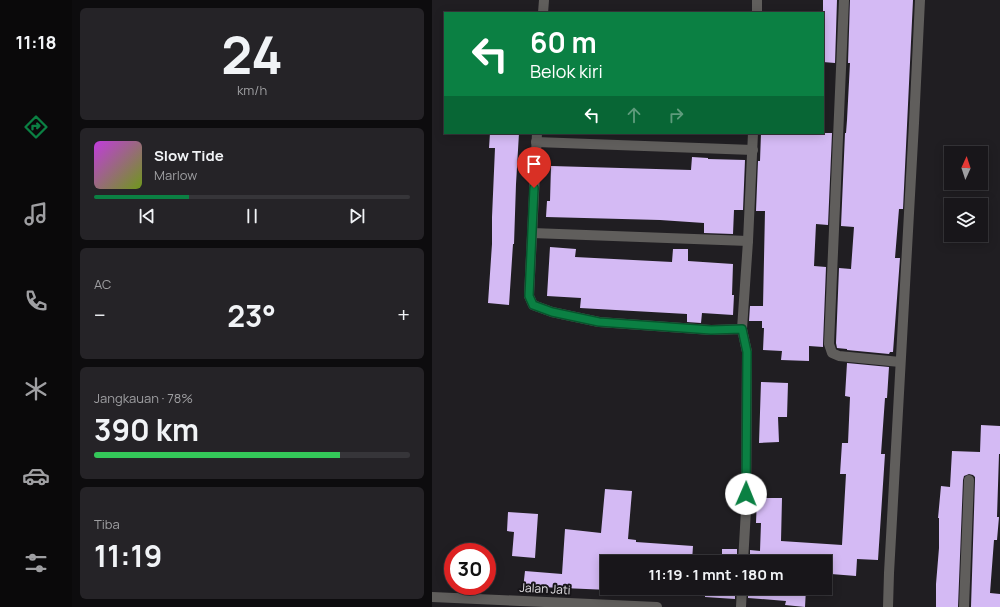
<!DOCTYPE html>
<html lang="id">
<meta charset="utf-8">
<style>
:root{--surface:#18161a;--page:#252327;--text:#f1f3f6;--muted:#9f9fa2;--line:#363539;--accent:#0b8043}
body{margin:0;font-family:Manrope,sans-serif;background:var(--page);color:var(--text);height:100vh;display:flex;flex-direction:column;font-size:15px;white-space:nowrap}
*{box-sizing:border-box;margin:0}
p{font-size:13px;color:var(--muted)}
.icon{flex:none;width:22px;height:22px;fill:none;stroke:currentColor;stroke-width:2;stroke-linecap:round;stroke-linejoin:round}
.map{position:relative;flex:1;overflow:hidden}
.side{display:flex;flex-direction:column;gap:8px;padding:8px;background:#0d0c0e;width:360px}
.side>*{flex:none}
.hud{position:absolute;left:12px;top:12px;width:380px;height:122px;border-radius:0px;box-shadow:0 2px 10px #0003,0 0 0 1px var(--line);background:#0b8043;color:#fff;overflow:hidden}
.needle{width:26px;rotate:3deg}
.tools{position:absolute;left:512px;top:146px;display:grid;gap:8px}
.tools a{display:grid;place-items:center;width:44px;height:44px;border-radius:0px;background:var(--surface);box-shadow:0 2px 10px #0003,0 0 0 1px var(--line);font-size:20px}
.speed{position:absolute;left:12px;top:543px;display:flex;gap:8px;font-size:20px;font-weight:700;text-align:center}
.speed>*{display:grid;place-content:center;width:52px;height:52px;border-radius:50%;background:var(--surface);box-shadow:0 2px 10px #0003,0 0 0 1px var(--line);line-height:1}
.speed .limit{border:6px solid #d22;background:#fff;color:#111}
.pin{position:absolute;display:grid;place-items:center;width:34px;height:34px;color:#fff;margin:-41px -17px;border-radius:50% 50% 50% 0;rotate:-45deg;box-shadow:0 0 4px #0007}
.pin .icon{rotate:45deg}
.me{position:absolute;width:44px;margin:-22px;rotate:1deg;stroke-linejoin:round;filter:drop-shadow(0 0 3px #0008)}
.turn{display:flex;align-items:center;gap:14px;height:84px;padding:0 20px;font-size:18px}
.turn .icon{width:52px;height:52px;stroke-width:2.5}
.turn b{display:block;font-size:28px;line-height:34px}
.lanes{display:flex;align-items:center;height:38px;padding:0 20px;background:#0003;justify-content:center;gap:20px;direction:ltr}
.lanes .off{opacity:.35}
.big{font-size:30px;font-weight:700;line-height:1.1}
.side .tile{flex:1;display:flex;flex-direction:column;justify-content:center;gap:6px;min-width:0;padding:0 14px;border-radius:6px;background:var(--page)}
.side .dial{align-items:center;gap:0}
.dial b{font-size:52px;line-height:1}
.song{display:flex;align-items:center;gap:12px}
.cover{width:48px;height:48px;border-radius:6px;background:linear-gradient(135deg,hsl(290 70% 55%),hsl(80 70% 35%))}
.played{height:4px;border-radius:2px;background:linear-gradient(90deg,var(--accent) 30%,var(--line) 30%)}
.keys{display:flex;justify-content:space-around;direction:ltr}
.heat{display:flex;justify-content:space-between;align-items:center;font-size:22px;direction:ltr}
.charge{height:6px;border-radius:3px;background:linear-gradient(90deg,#34c759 78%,var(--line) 0)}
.trip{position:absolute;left:168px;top:555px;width:232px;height:40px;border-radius:0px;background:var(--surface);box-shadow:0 2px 10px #0003,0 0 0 1px var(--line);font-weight:700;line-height:40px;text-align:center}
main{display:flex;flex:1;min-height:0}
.menu{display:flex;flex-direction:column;width:72px;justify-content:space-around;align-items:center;background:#0a090a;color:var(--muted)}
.menu .icon{width:28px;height:28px}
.menu .active{color:var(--accent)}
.menu b{font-size:18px;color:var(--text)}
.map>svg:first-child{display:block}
.building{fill:#d4baf4}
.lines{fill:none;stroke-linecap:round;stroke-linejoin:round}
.street{stroke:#605e5c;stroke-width:10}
.route-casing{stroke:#07532c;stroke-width:10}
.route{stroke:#0b8043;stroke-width:7}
.labels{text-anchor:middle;stroke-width:4;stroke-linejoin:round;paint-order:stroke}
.street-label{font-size:12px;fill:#e3e1e4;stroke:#171519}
</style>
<main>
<nav class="menu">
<b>11:18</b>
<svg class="icon active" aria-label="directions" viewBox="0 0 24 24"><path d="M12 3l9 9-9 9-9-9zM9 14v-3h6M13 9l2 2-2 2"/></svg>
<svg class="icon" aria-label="music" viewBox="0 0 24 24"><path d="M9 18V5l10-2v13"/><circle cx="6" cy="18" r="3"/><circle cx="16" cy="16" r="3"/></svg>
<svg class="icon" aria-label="phone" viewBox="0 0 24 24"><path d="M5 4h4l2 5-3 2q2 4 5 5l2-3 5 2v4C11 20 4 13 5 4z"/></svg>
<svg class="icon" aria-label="climate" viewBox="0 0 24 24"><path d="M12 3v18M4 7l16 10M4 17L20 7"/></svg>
<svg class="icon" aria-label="car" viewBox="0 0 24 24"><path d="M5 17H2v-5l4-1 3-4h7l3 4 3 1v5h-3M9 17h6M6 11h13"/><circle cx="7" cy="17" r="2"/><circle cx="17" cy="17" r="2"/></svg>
<svg class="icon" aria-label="filters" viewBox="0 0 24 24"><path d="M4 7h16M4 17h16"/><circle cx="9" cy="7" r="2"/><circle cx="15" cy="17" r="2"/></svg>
</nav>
<section class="side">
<div class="tile dial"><b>24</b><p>km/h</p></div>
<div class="tile">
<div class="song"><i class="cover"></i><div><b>Slow Tide</b><p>Marlow</p></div></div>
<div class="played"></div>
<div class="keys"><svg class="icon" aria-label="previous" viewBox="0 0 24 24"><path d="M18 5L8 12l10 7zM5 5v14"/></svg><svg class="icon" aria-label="pause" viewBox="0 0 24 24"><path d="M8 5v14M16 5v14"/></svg><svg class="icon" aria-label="next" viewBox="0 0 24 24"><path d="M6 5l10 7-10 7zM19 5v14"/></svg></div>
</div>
<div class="tile"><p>AC</p>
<div class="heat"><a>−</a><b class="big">23°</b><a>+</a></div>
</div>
<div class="tile"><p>Jangkauan · 78%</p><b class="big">390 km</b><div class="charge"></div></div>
<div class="tile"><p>Tiba</p><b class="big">11:19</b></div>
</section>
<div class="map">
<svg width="568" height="607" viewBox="0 0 568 607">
<rect width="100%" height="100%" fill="#201e22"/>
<!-- building -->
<g class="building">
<path d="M391,0H405L403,63L391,62Z"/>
<path d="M418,0H481L471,209H467L463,258H468L461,352H458L457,354L415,350V349L405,348L404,343L407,268L419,269L422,227L409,226L413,133H414L415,120L418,63H416Z"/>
<path d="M58,133H87L84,184L82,244H81L77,305L56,303L60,244V217L63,148H57Z"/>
<path d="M329,133H400L396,225L384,224L382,266L394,267L391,344V347L377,346V361L349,360L350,351L331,350L332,328H330V321H317L318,306H331L333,211H324L326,161H328Z"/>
<path d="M260,157L276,158V159L313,160L311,210H302L301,234L272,233V223L228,220L114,217L115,201H118L119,166L259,170Z"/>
<path d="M118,247L144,249L143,257L240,262L241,249H256V261L301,264L300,295H302L301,315L270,313L269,323L255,322V314L148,308L149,298L115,296Z"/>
<path d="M415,363L457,367L455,398H453L449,454H453L446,560L425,559L424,576L399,574V577H393V562H318V550L328,551L329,523H324L325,498H350L349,541L410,545L414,474H408L410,443H416L418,397L413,396Z"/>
<path d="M329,382L356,383L355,417H346L347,442L327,443Z"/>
<path d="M549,425L568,426V454H567L565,517H567L565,540H562L558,593L568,594V607H539L543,480V477L541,475L537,474L532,476L531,480L526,607H504V584L507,548V518H506L509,486L518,487L520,451L548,452Z"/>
<path d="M173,489L200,491L196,539L204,540V542L261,546L260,561L223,559L222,562H175V588H200V591L108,587V591L91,589L93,571L130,574L133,529L169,533Z"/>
<path d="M76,512L106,514L103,558L80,556L82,532L75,531Z"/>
<path d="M290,549H305V562H275V554H290Z"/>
<path d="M273,588H303V599L273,597Z"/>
<path d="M316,588H381V589H374L373,607L353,605L354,601L316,598Z"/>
</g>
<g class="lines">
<!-- street -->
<g class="street">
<path d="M412,0L397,344L400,353L407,356L468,362"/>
<path d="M111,13L112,0"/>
<path d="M325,13V0"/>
<path d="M105,133L97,296L101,305L120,312L167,322L279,330L310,329L315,352L314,510L311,562"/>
<path d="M104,142L321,150"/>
<path d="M100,233L316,241"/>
<path d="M310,329L316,241L321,133"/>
<path d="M0,597L225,607"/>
<path d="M309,607L310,588"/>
<path d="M456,607L457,573L482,123L488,0"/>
<path d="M532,607L537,480"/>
</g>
</g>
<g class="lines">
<!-- route casing -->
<g class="route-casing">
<path id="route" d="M102,188L97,296L101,305L120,312L167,322L279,330L310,329L315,352L314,494"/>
</g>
<!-- route -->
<use href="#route" class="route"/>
</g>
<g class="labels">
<!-- street labels -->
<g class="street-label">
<text transform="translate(113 589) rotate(3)" y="4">Jalan Jati</text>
</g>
</g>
</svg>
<div class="tools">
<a><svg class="needle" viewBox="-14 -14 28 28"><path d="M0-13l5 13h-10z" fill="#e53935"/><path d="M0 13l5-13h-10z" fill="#9f9fa2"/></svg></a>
<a><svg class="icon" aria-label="layers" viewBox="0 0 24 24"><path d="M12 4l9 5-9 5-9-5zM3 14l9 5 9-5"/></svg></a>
</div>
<div class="speed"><div class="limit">30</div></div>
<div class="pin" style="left:102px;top:188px;background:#d93025"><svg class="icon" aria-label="arrive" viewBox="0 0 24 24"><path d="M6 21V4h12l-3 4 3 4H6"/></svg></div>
<svg class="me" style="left:314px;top:494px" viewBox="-20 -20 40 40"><circle r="19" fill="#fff"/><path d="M0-13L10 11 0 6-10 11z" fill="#0b8043"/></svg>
<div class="trip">11:19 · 1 mnt · 180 m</div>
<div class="hud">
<div class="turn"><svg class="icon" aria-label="left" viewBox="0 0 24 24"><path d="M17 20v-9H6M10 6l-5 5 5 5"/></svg><div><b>60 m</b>Belok kiri</div></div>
<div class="lanes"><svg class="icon" aria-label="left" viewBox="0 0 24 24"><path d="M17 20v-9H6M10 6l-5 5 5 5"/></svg><svg class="icon off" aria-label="ahead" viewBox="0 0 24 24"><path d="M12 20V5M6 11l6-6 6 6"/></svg><svg class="icon off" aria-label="right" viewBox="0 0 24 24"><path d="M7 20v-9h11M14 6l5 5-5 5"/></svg></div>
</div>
</div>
</main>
